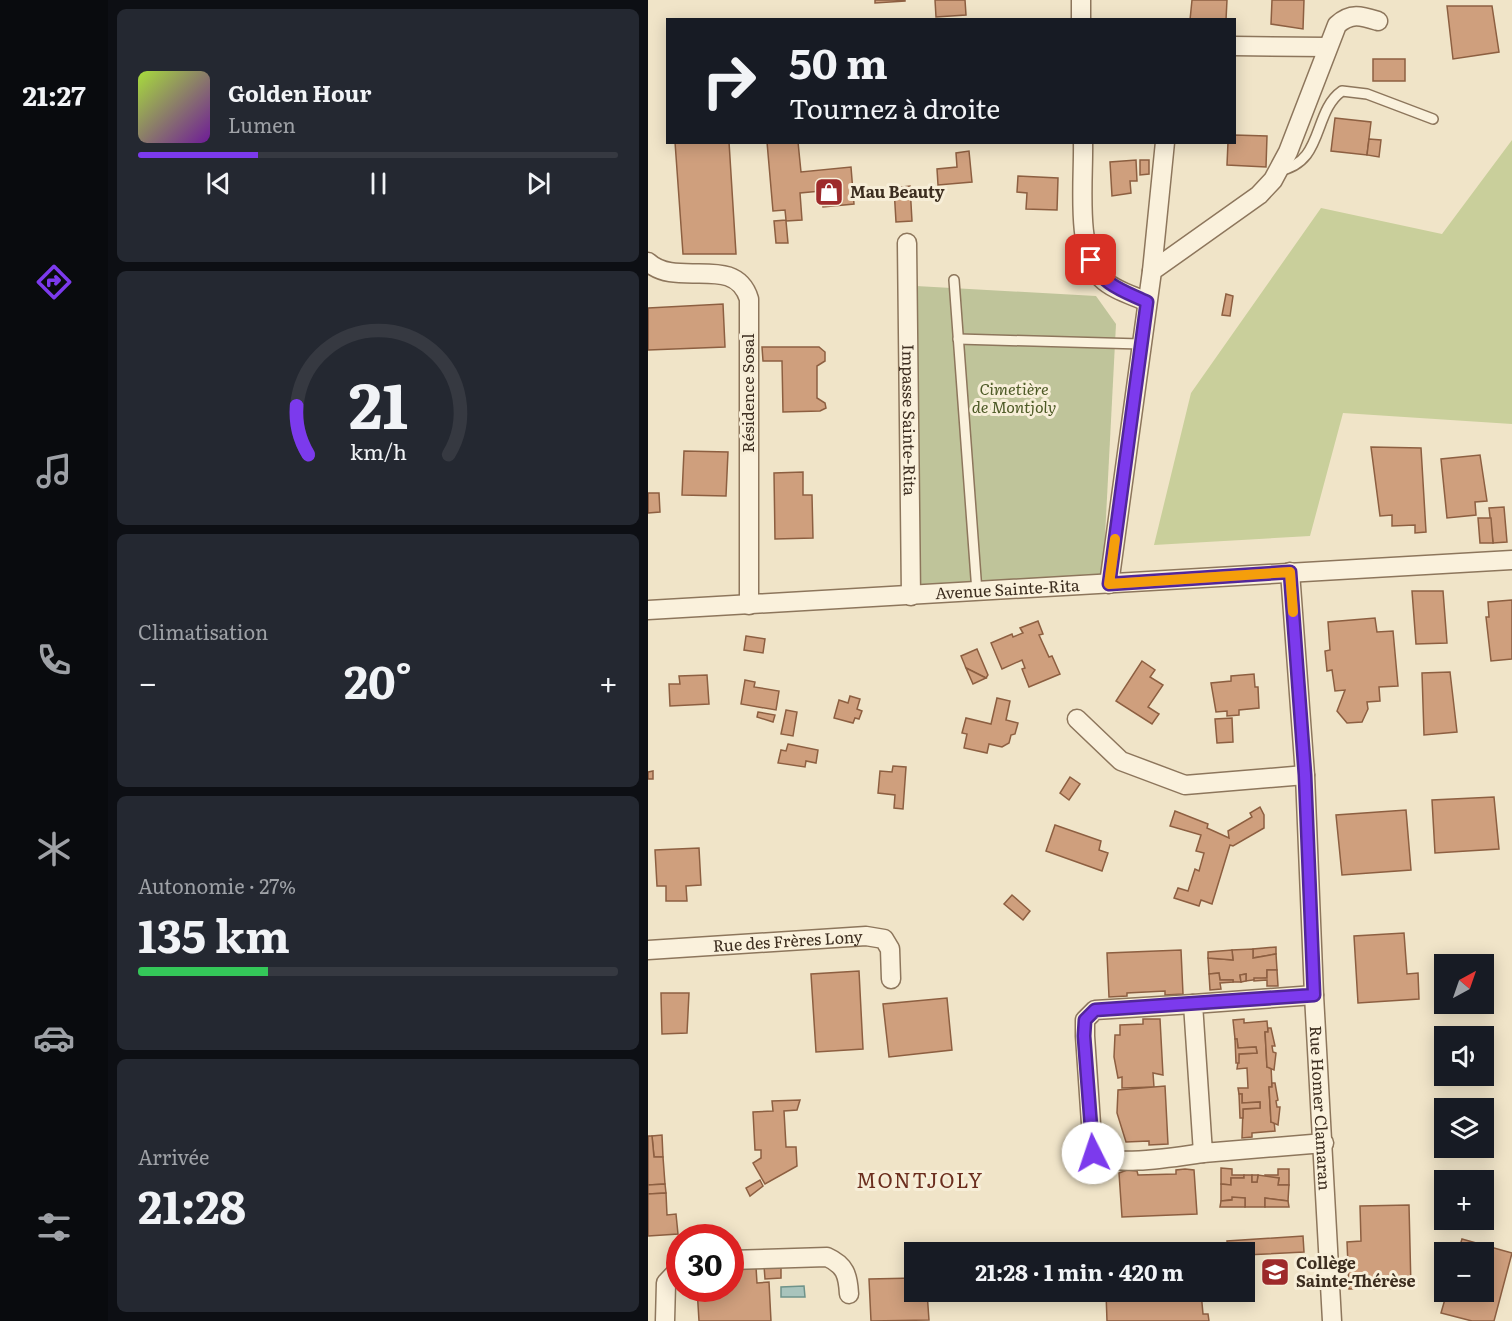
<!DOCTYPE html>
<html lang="fr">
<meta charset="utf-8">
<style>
:root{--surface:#171b24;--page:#242831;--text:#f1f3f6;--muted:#9ea1a6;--line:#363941;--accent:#7c3aed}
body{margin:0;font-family:Literata,serif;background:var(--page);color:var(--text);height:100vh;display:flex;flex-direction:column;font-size:22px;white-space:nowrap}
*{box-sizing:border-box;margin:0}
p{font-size:20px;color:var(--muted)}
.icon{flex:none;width:33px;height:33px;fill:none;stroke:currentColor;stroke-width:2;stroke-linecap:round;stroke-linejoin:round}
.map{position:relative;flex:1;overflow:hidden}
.sheet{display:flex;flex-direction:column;gap:9px;padding:9px;background:#0d0f14;width:540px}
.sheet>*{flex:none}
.top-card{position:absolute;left:18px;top:18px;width:570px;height:126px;border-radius:0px;box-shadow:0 3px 15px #0003;background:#171b24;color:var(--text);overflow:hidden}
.needle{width:39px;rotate:40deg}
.fabs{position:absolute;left:786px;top:954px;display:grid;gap:12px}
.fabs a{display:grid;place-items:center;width:60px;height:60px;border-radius:0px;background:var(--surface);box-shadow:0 3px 15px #0003;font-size:30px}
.speed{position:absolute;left:18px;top:1224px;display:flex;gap:12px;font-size:30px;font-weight:700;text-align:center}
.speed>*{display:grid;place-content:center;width:78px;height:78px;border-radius:50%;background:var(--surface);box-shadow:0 3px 15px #0003;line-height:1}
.speed .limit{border:9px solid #d22;background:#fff;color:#111}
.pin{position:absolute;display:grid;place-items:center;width:51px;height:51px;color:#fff;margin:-26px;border-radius:12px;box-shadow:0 3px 9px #0006}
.me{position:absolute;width:66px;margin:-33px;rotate:356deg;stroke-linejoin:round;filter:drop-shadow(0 0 4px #0008)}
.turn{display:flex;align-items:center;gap:21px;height:126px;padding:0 24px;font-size:27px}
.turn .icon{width:78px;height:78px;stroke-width:2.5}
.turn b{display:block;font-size:42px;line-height:51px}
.big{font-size:45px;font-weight:700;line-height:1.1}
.sheet .tile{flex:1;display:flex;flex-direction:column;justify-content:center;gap:9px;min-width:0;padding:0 21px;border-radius:9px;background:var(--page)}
.sheet .dial{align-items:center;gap:0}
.dial svg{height:156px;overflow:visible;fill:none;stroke:var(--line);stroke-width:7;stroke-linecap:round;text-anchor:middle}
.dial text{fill:var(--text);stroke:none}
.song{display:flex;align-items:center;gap:18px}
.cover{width:72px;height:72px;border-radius:9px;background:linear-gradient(135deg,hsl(80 70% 55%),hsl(280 70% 35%))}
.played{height:6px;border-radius:3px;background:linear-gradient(90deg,var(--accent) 25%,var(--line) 25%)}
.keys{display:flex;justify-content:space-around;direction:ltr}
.heat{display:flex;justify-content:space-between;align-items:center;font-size:33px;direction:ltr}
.charge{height:9px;border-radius:4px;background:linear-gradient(90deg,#34c759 27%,var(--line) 0)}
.trip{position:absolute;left:256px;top:1242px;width:351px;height:60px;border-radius:0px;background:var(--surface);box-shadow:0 3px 15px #0003;font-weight:700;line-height:60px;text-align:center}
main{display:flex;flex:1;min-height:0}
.tab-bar{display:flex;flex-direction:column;width:108px;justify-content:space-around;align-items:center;background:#090b0e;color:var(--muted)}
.tab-bar .icon{width:42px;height:42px}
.tab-bar .on{color:var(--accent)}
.tab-bar b{font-size:27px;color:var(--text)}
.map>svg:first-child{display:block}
.green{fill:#c9cf9b}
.cemetery{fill:#bfc49a}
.water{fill:#a9c4bc;stroke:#6f938a;stroke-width:1.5}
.building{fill:#cf9f7d;stroke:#8d5f41;stroke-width:1.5}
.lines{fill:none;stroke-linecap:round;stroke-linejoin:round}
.service-casing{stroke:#8d765c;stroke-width:12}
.minor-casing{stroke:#8d765c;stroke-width:21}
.service{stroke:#faf1dc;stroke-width:9}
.minor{stroke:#faf1dc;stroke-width:18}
.route-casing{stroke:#51269a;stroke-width:15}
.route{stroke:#7c3aed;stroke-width:10}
.slow{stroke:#f59e0b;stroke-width:10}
.labels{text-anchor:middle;stroke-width:6;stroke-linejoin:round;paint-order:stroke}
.poi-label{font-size:16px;font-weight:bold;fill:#3d2e20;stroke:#f7eed8;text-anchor:start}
.park-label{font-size:16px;font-style:italic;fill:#4d5a26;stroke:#f7eed8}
.street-label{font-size:16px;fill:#3d2e20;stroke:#f7eed8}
.quarter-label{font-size:20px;letter-spacing:1.5px;fill:#6b2e1e;stroke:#f7eed8}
</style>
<main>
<nav class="tab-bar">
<b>21:27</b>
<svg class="icon on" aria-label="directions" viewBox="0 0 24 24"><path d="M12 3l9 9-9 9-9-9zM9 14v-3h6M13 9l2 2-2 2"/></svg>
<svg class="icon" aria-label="music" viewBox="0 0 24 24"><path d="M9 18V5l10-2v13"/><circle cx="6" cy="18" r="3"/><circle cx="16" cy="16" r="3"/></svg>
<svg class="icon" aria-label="phone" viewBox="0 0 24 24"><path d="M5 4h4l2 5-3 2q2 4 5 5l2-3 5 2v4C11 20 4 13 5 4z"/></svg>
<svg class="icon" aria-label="climate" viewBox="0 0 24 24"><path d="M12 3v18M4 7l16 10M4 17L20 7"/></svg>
<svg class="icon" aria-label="car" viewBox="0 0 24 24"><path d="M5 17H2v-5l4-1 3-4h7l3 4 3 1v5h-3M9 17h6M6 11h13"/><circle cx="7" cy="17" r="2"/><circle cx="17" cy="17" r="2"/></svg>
<svg class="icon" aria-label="filters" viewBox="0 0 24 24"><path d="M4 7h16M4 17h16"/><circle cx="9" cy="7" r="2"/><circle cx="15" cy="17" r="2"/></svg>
</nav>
<section class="sheet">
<div class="tile">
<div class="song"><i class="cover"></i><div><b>Golden Hour</b><p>Lumen</p></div></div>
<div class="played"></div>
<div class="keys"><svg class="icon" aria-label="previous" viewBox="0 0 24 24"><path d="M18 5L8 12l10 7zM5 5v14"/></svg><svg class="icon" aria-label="pause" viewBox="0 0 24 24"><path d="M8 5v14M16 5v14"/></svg><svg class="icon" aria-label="next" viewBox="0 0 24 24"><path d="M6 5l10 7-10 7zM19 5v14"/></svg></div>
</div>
<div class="tile dial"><svg viewBox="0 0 100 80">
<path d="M14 69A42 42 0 1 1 86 69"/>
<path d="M14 69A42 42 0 0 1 8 44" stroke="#7c3aed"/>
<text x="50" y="56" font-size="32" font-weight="700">21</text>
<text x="50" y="72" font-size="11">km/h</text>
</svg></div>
<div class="tile"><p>Climatisation</p>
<div class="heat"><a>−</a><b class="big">20°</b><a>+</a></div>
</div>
<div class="tile"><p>Autonomie · 27%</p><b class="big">135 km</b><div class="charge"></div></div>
<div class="tile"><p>Arrivée</p><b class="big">21:28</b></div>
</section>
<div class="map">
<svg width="864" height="1321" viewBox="0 0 864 1321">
<rect width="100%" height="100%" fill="#f0e4c8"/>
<!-- green -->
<path class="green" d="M864,140V424L695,413L662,536L506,545L543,393L673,208L794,234Z"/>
<!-- cemetery -->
<path class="cemetery" d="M268,286L448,296L468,324L455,575L264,589Z"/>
<!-- water -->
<path class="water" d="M156,1286L157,1297H133V1287Z"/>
<!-- building -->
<g class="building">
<path d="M227,0H257V1L227,3Z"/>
<path d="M287,0H317L318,15L288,17Z"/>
<path d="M544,0H579L578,20H542Z"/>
<path d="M624,0H656L655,29L623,24Z"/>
<path d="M799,6H844L851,52L805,59Z"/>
<rect x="725" y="59" width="32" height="22"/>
<path d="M687,118L723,122L719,155L683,151Z"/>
<path d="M586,135L619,136L618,167L579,165L580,142H586Z"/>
<path d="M721,139L733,140L731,157L719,155Z"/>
<path d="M27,142H81L88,254H35Z"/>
<path d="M119,142H150L153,172L203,167L206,204L175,207L173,191L152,193L154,220L138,221L140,243H128L126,221L138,220L137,210L125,211Z"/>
<path d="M321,151L324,182L290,185L289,169L309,167L308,153Z"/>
<path d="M488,160L489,181H482L483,193L464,196L462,162Z"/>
<path d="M492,160H501V174L492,175Z"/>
<path d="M370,176L410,178L409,210L378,209L379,193L369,192Z"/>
<path d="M262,186L264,221L248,222L246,188Z"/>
<path d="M578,294L585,296L582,316L574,315Z"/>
<path d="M75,304L77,347L0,350V308Z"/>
<path d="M114,347H171L177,352V361L169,366V398L177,403L178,408L172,411L135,412L134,361H115Z"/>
<path d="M723,447L773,448L778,532L767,533V525L744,526V515L732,516Z"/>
<path d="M36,451L80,452L78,496L34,495Z"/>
<path d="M832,455L839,501L827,502L828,515L799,518L793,459Z"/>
<path d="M155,472V495H164L165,538L127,539L126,473Z"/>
<path d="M0,493H11L12,512L0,513Z"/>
<path d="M856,507L859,542L845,543L841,508Z"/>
<path d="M830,518H843L845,543H832Z"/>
<path d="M764,591H795L799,643L768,644Z"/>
<path d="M864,600V659L843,661L838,617H841L840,602Z"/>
<path d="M727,618L729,632L745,631L750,686L731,687L732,701L719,702L720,709L714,722L699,723L689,711L697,690L687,691L684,670L679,671L677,651L682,650L680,622Z"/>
<path d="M390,621L395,634L391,635L401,657L404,656L412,674L381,687L374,669L377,668L374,660L354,669L343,643L364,634L365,637L375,633L372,628Z"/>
<path d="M98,636L117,639L115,653L96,650Z"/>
<path d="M329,649L340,675L338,678L318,668L313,656Z"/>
<path d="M494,661L507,670L502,677L515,685L500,707L511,714L504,724L468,701Z"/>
<path d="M318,668L338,678L325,684Z"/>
<path d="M802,672L809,732L776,735L774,673Z"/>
<path d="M606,674L607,687H610L611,708L591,710V715L579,716V711L568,712L563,683L583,681V676Z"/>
<path d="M59,675L61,704L22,706L21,684H32L31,676Z"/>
<path d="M97,680L107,682L106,687L131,691L128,710L93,704Z"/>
<path d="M202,696L212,699L209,709L214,711L211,719L207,718L205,723L186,718L191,700L200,703Z"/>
<path d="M349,698L362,701L358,720L370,723L367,734L363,735L361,743L354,747L341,744L339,753L316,748L319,734L314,733L318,718L343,724Z"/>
<path d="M138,710L149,712L145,736L133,734Z"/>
<path d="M110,712L127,715L125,722L109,717Z"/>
<path d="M584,718L585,742L569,743L567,719Z"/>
<path d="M140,744L170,750L168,763L158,761L157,767L130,763L133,750L138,751Z"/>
<path d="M245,766L258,767L255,809L246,808L247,795L230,793L232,771L244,772Z"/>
<path d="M5,771V779H0V772Z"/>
<path d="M422,777L432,784L421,800L412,793Z"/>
<path d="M846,797L851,849L787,853L784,800Z"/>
<path d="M612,807L616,815V828L585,846L582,845L564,904L553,900L551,906L526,898L530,888L540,891L547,869L551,871L556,853L548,851L553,835L522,826L527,811L560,824L559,828L581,838L580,831L604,817L602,813Z"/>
<path d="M758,810L763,870L694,875L688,815Z"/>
<path d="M407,825L453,841L451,850L460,853L454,871L398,851Z"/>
<path d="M51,848L53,885L38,886L39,901H18V886H9L7,850Z"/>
<path d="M364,895L382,911L375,920L356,904Z"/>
<path d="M756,933L759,974L770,973L771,999L710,1003L706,936Z"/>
<path d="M628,947V954L605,958V949Z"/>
<path d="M605,949V958L628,954L629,970H619V978L598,981V974L592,975L593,982H585V980H572L571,973L561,974L560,958L585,960L584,950Z"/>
<path d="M533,950L535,994L517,995V991L479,993V996L461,997L459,953Z"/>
<path d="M584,950L585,960L560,958V952Z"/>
<path d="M619,970H629L630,986H619V980L606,981V978H619Z"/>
<path d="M211,971L215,1049L168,1052L163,974Z"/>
<path d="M571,973L572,980H585V982L572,983L573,989L562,990L561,974Z"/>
<path d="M598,974V981L593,982L592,975Z"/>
<path d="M13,993H41L39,1033L14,1034Z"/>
<path d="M299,998L304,1050L241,1057L235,1004Z"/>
<path d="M495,1019H512L515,1075L505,1073L506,1087L474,1088V1077L470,1078L466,1057L467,1035H472V1025L495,1024Z"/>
<path d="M596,1019V1023L619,1021L620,1032H617L619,1067L623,1066L624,1087H621L623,1122L626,1121L627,1131L604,1133V1137L594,1138L595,1109L612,1108V1102L594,1103V1094H591L590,1088H600L599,1068L589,1069L591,1054L609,1053L608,1047L590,1048L589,1039H587L585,1020Z"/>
<path d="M620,1028H623L627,1046H624L625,1052L628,1053L626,1070L619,1067L617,1032H620Z"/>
<path d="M587,1039H589L590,1048L608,1047L609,1053L591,1054V1063H588Z"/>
<path d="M624,1083H627L630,1100L628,1101L629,1107H632L630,1125L623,1122L621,1087H624Z"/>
<path d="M517,1086L520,1144L501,1145V1141L478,1142L469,1113L470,1090Z"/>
<path d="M591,1094H594V1103L612,1102V1108L595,1109V1118H592Z"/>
<path d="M152,1100L149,1110L136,1111L138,1147H148L149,1166L117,1184L105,1163L113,1158V1150H107L105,1112L125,1111L124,1101Z"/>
<path d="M14,1135L15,1157H6L4,1136Z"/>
<path d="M0,1136H4L6,1157H15L17,1184L0,1185Z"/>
<path d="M573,1168L584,1169V1175H596V1178H583V1185L573,1184Z"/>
<path d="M537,1169L546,1170L549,1214L474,1217L471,1173L479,1170L489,1171L490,1175L528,1174V1170Z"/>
<path d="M630,1169H641V1185H630L631,1178H617V1175H630Z"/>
<path d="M596,1175H604V1182H609L610,1175L631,1178L630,1185H641L640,1201L617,1198V1207H597V1198L573,1201V1184L583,1185V1178H596Z"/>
<path d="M604,1175H610L609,1182H604Z"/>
<path d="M112,1180L115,1186L102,1196L98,1188Z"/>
<path d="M17,1184L18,1193L0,1194V1185Z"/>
<path d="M18,1193L19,1215L28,1214L30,1234L0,1236V1194Z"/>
<path d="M584,1197L597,1198V1207H572L573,1201L584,1200Z"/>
<path d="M617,1198L640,1201L641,1207H617Z"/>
<path d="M761,1205L763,1288L701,1289L699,1242L713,1241L712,1206Z"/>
<path d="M655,1236L656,1252L597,1255V1252H580L579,1241Z"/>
<path d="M814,1239L864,1253L846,1321H824L793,1313L799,1292H836V1252H810Z"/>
<path d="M541,1248V1252H493L492,1250Z"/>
<path d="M116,1266H133V1278L117,1279Z"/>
<path d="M108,1267L109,1283L121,1282L123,1321H51L49,1288H82V1268Z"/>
<path d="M267,1278V1292H279L281,1320L223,1321L221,1279Z"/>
<path d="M553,1292L555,1314H560L561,1321H459L458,1293Z"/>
</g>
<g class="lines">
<!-- service casing -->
<g class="service-casing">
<g id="service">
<path d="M630,171C677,163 664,112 694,91L719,94L785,119"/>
<path d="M306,280L329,592"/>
<path d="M310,339L493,344"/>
</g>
</g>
<!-- minor casing -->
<g class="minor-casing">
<g id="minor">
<path d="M433,0V20"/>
<path d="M586,46L679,47"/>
<path d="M435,142C436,179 427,251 453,278C465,290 484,295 499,302"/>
<path id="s1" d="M259,243L263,596"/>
<path d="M0,262C29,289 87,253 101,299V605"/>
<path d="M504,271L517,142"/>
<path id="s2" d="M642,572L657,775L666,995L684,1321"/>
<path d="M461,584L504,271L611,195L625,180L640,152L689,25C703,12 714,16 730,21"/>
<path id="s3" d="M0,610L864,560"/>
<path d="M429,719L473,761L537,785L657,775"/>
<path id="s4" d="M0,950L218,936L236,939L242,949L243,979"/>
<path d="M666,995L545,1004L555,1153L676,1143"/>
<path d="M545,1004L447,1010L437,1020V1036L445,1153C462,1169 532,1156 555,1153"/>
<path d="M82,1260L179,1257C197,1265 200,1275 201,1294"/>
<path d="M17,1321L18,1283L32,1268"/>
</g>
</g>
<!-- service -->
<use href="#service" class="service"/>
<!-- minor -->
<use href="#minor" class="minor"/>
</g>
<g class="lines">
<!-- route casing -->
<g class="route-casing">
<path id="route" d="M443,260C454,285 476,291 499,302L461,584L642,572L657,775L666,995L447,1010L437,1020L436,1036L445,1153"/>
</g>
<!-- route -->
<use href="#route" class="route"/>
<!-- slow -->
<path class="slow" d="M467,539L461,584L642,572L645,612"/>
</g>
<!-- icons -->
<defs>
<g id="shop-square" transform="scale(1.5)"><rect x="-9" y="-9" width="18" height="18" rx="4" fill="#9e2a2b" stroke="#f7eed8"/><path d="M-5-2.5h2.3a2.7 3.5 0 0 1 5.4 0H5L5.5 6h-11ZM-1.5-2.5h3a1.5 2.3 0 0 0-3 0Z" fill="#fff"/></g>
<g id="school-square" transform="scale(1.5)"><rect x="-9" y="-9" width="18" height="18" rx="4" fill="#9e2a2b" stroke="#f7eed8"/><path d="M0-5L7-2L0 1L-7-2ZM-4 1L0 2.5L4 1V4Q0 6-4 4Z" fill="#fff"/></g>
</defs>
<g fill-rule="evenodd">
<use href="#shop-square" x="181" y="192"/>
<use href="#school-square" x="627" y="1272"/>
</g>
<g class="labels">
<!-- poi labels -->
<g class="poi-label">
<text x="202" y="198">Mau Beauty</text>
<text x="648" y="1269">Collège<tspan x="648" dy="18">Sainte-Thérèse</tspan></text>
</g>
<!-- park labels -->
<g class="park-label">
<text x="366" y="395">Cimetière<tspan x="366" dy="18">de Montjoly</tspan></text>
</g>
<!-- street labels -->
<g class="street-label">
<text transform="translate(100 393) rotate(-90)" y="6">Résidence Sosal</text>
<text dy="6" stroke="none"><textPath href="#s1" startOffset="177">Impasse Sainte-Rita</textPath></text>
<text dy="6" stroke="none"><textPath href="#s3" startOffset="360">Avenue Sainte-Rita</textPath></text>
<text dy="6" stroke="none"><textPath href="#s4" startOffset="140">Rue des Frères Lony</textPath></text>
<text dy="6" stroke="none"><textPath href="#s2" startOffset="537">Rue Homer Clamaran</textPath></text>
</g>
<!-- quarter labels -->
<g class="quarter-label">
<text x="272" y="1188">MONTJOLY</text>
</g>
</g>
</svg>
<div class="fabs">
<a><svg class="needle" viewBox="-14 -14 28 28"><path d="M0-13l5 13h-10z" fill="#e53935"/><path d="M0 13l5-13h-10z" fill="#9ea1a6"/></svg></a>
<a><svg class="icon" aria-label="sound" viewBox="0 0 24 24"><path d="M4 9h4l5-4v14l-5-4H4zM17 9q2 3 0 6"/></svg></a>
<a><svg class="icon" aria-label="layers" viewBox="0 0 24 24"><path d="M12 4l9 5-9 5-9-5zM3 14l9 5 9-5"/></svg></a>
<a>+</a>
<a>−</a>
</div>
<div class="speed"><div class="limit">30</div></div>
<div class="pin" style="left:443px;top:260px;background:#d93025"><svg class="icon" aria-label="arrive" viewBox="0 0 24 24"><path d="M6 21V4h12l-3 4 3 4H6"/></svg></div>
<svg class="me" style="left:445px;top:1153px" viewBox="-20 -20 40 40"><circle r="19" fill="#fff"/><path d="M0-13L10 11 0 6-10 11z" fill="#7c3aed"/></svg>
<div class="trip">21:28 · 1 min · 420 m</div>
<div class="top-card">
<div class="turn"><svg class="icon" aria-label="right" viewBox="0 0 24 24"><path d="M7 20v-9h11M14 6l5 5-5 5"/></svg><div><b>50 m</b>Tournez à droite</div></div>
</div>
</div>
</main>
